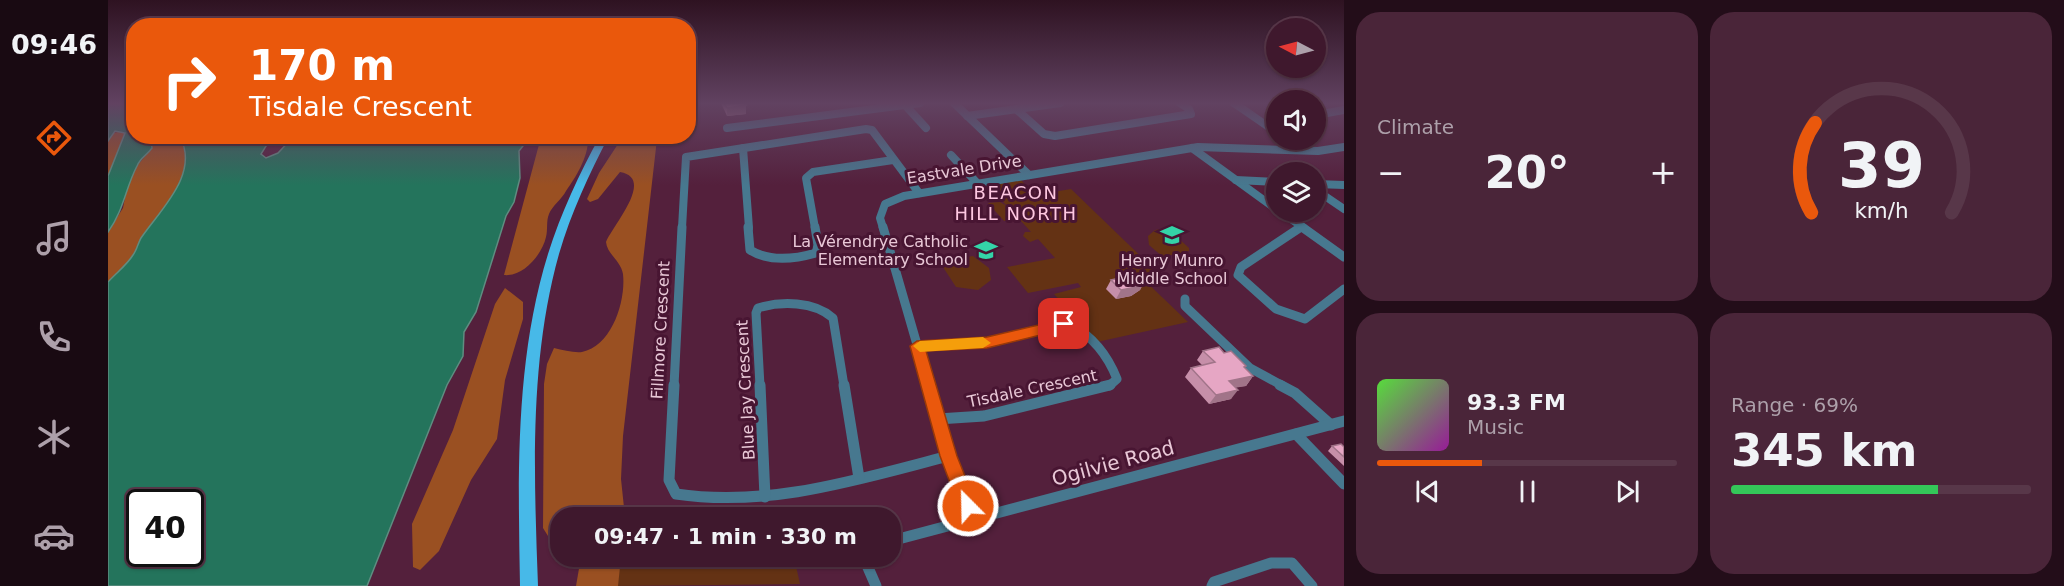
<!DOCTYPE html>
<meta charset="utf-8">
<style>
:root{--surface:#3f182d;--page:#4a2539;--text:#f1f3f6;--muted:#ada0aa;--line:#583749;--accent:#ea580c}
body{margin:0;font-family:"DejaVu Sans",sans-serif;background:var(--page);color:var(--text);height:100vh;display:flex;flex-direction:column;font-size:22px;white-space:nowrap}
*{box-sizing:border-box;margin:0}
p{font-size:20px;color:var(--muted)}
.icon{flex:none;width:33px;height:33px;fill:none;stroke:currentColor;stroke-width:2;stroke-linecap:round;stroke-linejoin:round}
.map{position:relative;flex:1;overflow:hidden}
.side{display:flex;flex-direction:column;gap:12px;padding:12px;background:#230d19;width:720px}
.side>*{flex:none}
.hud{position:absolute;left:18px;top:18px;width:570px;height:126px;border-radius:24px;box-shadow:0 2px 4px #0004,0 0 0 2px var(--line);background:#ea580c;color:#fff;overflow:hidden}
.needle{width:39px;rotate:276deg}
.fabs{position:absolute;left:1158px;top:18px;display:grid;gap:12px}
.fabs a{display:grid;place-items:center;width:60px;height:60px;border-radius:50%;background:var(--surface);box-shadow:0 2px 4px #0004,0 0 0 2px var(--line);font-size:30px}
.speed{position:absolute;left:18px;top:489px;display:flex;gap:12px;font-size:30px;font-weight:700;text-align:center}
.speed>*{display:grid;place-content:center;width:78px;height:78px;border-radius:50%;background:var(--surface);box-shadow:0 2px 4px #0004,0 0 0 2px var(--line);line-height:1}
.speed .limit{border:3px solid #111;border-radius:9px;background:#fff;color:#111}
.pin{position:absolute;display:grid;place-items:center;width:51px;height:51px;color:#fff;margin:-26px;border-radius:12px;box-shadow:0 3px 9px #0006}
.me{position:absolute;width:66px;margin:-33px;rotate:337deg;stroke-linejoin:round;filter:drop-shadow(0 0 4px #0008)}
.turn{display:flex;align-items:center;gap:21px;height:126px;padding:0 24px;font-size:27px}
.turn .icon{width:78px;height:78px;stroke-width:2.5}
.turn b{display:block;font-size:42px;line-height:51px}
.big{font-size:45px;font-weight:600;line-height:1.1}
.side .widget{flex:1;display:flex;flex-direction:column;justify-content:center;gap:9px;min-width:0;padding:0 21px;border-radius:24px;background:var(--page)}
.side .dial{align-items:center;gap:0}
.dial svg{height:156px;overflow:visible;fill:none;stroke:var(--line);stroke-width:7;stroke-linecap:round;text-anchor:middle}
.dial text{fill:var(--text);stroke:none}
.song{display:flex;align-items:center;gap:18px}
.cover{width:72px;height:72px;border-radius:9px;background:linear-gradient(135deg,hsl(110 70% 55%),hsl(300 70% 35%))}
.played{height:6px;border-radius:3px;background:linear-gradient(90deg,var(--accent) 35%,var(--line) 35%)}
.keys{display:flex;justify-content:space-around;direction:ltr}
.heat{display:flex;justify-content:space-between;align-items:center;font-size:33px;direction:ltr}
.charge{height:9px;border-radius:4px;background:linear-gradient(90deg,#34c759 69%,var(--line) 0)}
.side .tiles{flex:1;display:grid;gap:12px;grid-template-columns:repeat(2,1fr)}
.trip{position:absolute;left:442px;top:507px;width:351px;height:60px;border-radius:24px;background:var(--surface);box-shadow:0 2px 4px #0004,0 0 0 2px var(--line);font-weight:600;line-height:60px;text-align:center}
main{display:flex;flex:1;min-height:0}
.tabs{display:flex;flex-direction:column;width:108px;justify-content:space-around;align-items:center;background:#190a12;color:var(--muted)}
.tabs .icon{width:42px;height:42px}
.tabs .current{color:var(--accent)}
.tabs b{font-size:27px;color:var(--text)}
.map>svg:first-child{display:block}
.green{fill:#643214}
.forest{fill:#9a5022}
.water{fill:#24745c;stroke:#5f8d81;stroke-width:1.5;fill-rule:evenodd}
.lines{fill:none;stroke-linecap:round;stroke-linejoin:round}
.minor-far2{stroke:#47788f;stroke-width:8}
.minor-far1{stroke:#47788f;stroke-width:9}
.minor{stroke:#47788f;stroke-width:11}
.major{fill:#47b9e8;fill-rule:evenodd}
.wall{fill:#c68fa9}
.shaded-wall{fill:#a17489}
.building{fill:#e6a6c4;stroke:#a17489;stroke-width:1.5}
.route{fill:#ea580c;stroke:#983908;stroke-width:1.5}
.slow{fill:#f59e0b}
.labels{text-anchor:middle;stroke-width:6;stroke-linejoin:round;paint-order:stroke}
.street-label{font-size:16px;fill:#e9c8d7;stroke:#481532}
.poi-label{font-size:16px;fill:#e9c8d7;stroke:#481532;text-anchor:end}
.neighbourhood-label{font-size:18px;letter-spacing:1.5px;fill:#fec8e1;stroke:#481532}
.near-street-label{font-size:20px;fill:#e9c8d7;stroke:#481532}
</style>
<main>
<nav class="tabs">
<b>09:46</b>
<svg class="icon current" aria-label="directions" viewBox="0 0 24 24"><path d="M12 3l9 9-9 9-9-9zM9 14v-3h6M13 9l2 2-2 2"/></svg>
<svg class="icon" aria-label="music" viewBox="0 0 24 24"><path d="M9 18V5l10-2v13"/><circle cx="6" cy="18" r="3"/><circle cx="16" cy="16" r="3"/></svg>
<svg class="icon" aria-label="phone" viewBox="0 0 24 24"><path d="M5 4h4l2 5-3 2q2 4 5 5l2-3 5 2v4C11 20 4 13 5 4z"/></svg>
<svg class="icon" aria-label="climate" viewBox="0 0 24 24"><path d="M12 3v18M4 7l16 10M4 17L20 7"/></svg>
<svg class="icon" aria-label="car" viewBox="0 0 24 24"><path d="M5 17H2v-5l4-1 3-4h7l3 4 3 1v5h-3M9 17h6M6 11h13"/><circle cx="7" cy="17" r="2"/><circle cx="17" cy="17" r="2"/></svg>
</nav>
<div class="map">
<svg width="1236" height="586" viewBox="0 0 1236 586">
<rect width="100%" height="100%" fill="#54203c"/>
<!-- green -->
<g class="green">
<path d="M913,180L927,195L963,189L1047,270L1031,275L1080,322L989,342L946,294L973,287L970,283L920,293L899,267L947,258L930,239L922,242L915,236L917,232H923L904,211L907,219L896,221L880,203L892,202L899,206L880,186Z"/>
<path d="M1059,228L1081,248V251L1055,257L1041,245L1040,236L1047,230Z"/>
<path d="M865,256L881,268L883,280L870,290L848,287L833,264L835,261Z"/>
<path d="M507,556L686,557L692,584L504,586Z"/>
</g>
<!-- forest -->
<g class="forest">
<path d="M15,131L17,134L0,176V141L5,133Z"/>
<path d="M43,137H72C91,175 53,209 33,238C30,243 29,250 25,255C19,265 8,273 0,282V232L15,208L19,187L28,167L44,148Z"/>
<path d="M433,137H471L480,140C480,157 468,177 458,191C454,199 444,206 441,214C438,221 440,230 438,237C434,255 415,277 396,275Z"/>
<path d="M549,139L515,436L513,479L517,517L453,518V536H440L435,528L436,384L439,364L446,348C455,350 466,353 474,352C504,346 518,301 515,274C513,261 499,254 498,242C504,226 548,178 512,172L490,199L482,202L479,199L491,173L510,144L525,140Z"/>
<path d="M397,288L415,302V319L397,380L389,439L363,480L331,551L312,570L305,567L304,524L345,430L387,304Z"/>
<path d="M473,557H513L510,586H468Z"/>
</g>
<!-- water -->
<g class="water">
<path d="M0,103H25L26,136L43,137L44,148C39,155 32,158 29,166C17,189 16,210 0,232V176L17,133L7,131L0,141Z"/>
<path d="M72,137H158L160,143L153,154L158,158L170,153L185,137H422L411,151L412,178L406,202L398,216L368,312L356,332L355,356L339,385L259,586H0V282C8,273 19,265 25,255C29,250 30,243 33,238C52,210 92,174 72,137ZM32,502H82V554H32Z"/>
</g>
<g class="lines">
<!-- minor-far2 -->
<g class="minor-far2">
<path d="M846,103L921,175"/>
<path d="M1126,103L1168,132"/>
<path d="M797,105L818,128"/>
<path d="M908,109L936,134L947,136L1083,114L1081,109L1072,103"/>
<path d="M1208,115L1236,110"/>
<path d="M859,116L952,103"/>
<path d="M619,128L812,103"/>
<path d="M635,148L641,228"/>
<path d="M1084,148L1168,209"/>
<path d="M843,155L870,184"/>
<path d="M1128,180L1168,182"/>
<path d="M1208,184L1236,185"/>
<path d="M1208,190L1236,209"/>
<path d="M1173,212L1196,228"/>
<path d="M574,228L578,157L758,129L764,130L811,193"/>
<path d="M707,228L698,178L705,172L785,160"/>
<path d="M775,228L772,218L777,204L796,196L1090,147L1210,151L1236,147"/>
</g>
<!-- minor-far1 -->
<g class="minor-far1">
<path d="M640,227L642,250C661,262 687,259 708,253L710,245L707,227"/>
<path d="M775,227L821,386"/>
<path d="M1193,227L1133,267L1130,275L1168,309L1197,319L1236,289"/>
<path d="M1194,227L1236,257"/>
<path d="M1077,299V306L1142,368L1175,386"/>
<path d="M809,346L879,342L962,324C984,336 1000,356 1009,379L1001,386"/>
<path d="M566,386L574,227"/>
<path d="M652,386L648,313L650,308C673,301 706,301 725,318L736,386"/>
</g>
<!-- minor -->
<g class="minor">
<path d="M566,385L561,480L568,494C662,508 751,479 841,456"/>
<path d="M652,385L657,497"/>
<path d="M736,385L751,478"/>
<path d="M820,385L841,456L866,520"/>
<path d="M1172,385L1187,393L1223,425"/>
<path d="M830,419L876,416L1002,385"/>
<path d="M1188,434L1236,484"/>
<path d="M783,541L1236,421"/>
<path d="M755,556L768,586"/>
<path d="M704,562L723,556"/>
<path d="M1104,586L1106,582L1163,563H1184L1204,586"/>
</g>
<!-- major -->
<path class="major" d="M492,136H501C481,174 463,213 451,254C421,361 426,476 430,586H412C410,475 407,361 440,254C453,213 471,174 492,136Z"/>
</g>
<!-- wall -->
<g class="wall">
<path d="M613,103H636L638,114L619,116Z"/>
<path d="M1003,280H1037L1032,290L1023,296L1008,299L998,289Z"/>
<path d="M1095,351L1116,353L1137,368L1145,376L1138,386L1127,387L1123,399L1101,404L1077,377L1083,368L1094,365L1089,360Z"/>
<path d="M1224,446L1236,447V466L1220,451Z"/>
</g>
<!-- shaded-wall -->
<g class="shaded-wall">
<path d="M638,105V114L619,116V108Z"/>
<path d="M1037,280L1032,290L1023,296L1008,299L1013,290Z"/>
<path d="M1145,376L1138,386L1114,390L1121,381Z"/>
<path d="M1130,390L1123,399L1101,404L1108,395Z"/>
</g>
<!-- building -->
<g class="building">
<path d="M616,103H636L638,105L619,108Z"/>
<path d="M1030,274L1037,280L1028,287L1013,290L1003,280Z"/>
<path d="M1111,347L1116,353L1123,351L1138,366L1136,367L1145,376L1121,381L1130,390L1108,395L1083,368L1107,362L1095,351Z"/>
<path d="M1233,444L1236,447V457L1224,446Z"/>
</g>
<!-- sky -->
<linearGradient id="sky" x2="0" y2="1"><stop stop-color="#2e1221"/><stop offset="0.56" stop-color="#614261"/><stop offset="1" stop-color="#614261" stop-opacity="0"/></linearGradient>
<rect width="1236" height="185" fill="url(#sky)"/>
<!-- route -->
<path class="route" d="M956,319L963,324L961,328L879,348L818,351L849,456L869,506L866,512L860,514L853,512L832,456L802,346L809,341L879,337Z"/>
<!-- slow -->
<path class="slow" d="M875,337L883,343L875,348L812,352L805,346L812,341Z"/>
<!-- icons -->
<defs>
<g id="school-bare" transform="scale(1.8)"><path d="M0-5L7-2L0 1L-7-2ZM-4 1L0 2.5L4 1V4Q0 6-4 4Z" fill="#34d4a8" stroke="#481532" stroke-width="2.5" paint-order="stroke"/></g>
</defs>
<g fill-rule="evenodd">
<use href="#school-bare" x="1064" y="235"/>
<use href="#school-bare" x="878" y="250"/>
</g>
<g class="labels">
<!-- street labels -->
<g class="street-label">
<text transform="translate(856 169) rotate(-9)" y="6">Eastvale Drive</text>
<text transform="translate(552 330) rotate(-87)" y="6">Fillmore Crescent</text>
<text transform="translate(924 388) rotate(-12)" y="6">Tisdale Crescent</text>
<text transform="translate(637 390) rotate(-93)" y="6">Blue Jay Crescent</text>
</g>
<!-- poi labels -->
<g class="poi-label">
<text x="860" y="247">La Vérendrye Catholic<tspan x="860" dy="18">Elementary School</tspan></text>
<text x="1064" y="266" text-anchor="middle">Henry Munro<tspan x="1064" dy="18">Middle School</tspan></text>
</g>
<!-- neighbourhood labels -->
<g class="neighbourhood-label">
<text x="908" y="199">BEACON<tspan x="908" dy="21">HILL NORTH</tspan></text>
</g>
<!-- near-street labels -->
<g class="near-street-label">
<text transform="translate(1005 463) rotate(-15)" y="7">Ogilvie Road</text>
</g>
</g>
</svg>
<div class="fabs">
<a><svg class="needle" viewBox="-14 -14 28 28"><path d="M0-13l5 13h-10z" fill="#e53935"/><path d="M0 13l5-13h-10z" fill="#ada0aa"/></svg></a>
<a><svg class="icon" aria-label="sound" viewBox="0 0 24 24"><path d="M4 9h4l5-4v14l-5-4H4zM17 9q2 3 0 6"/></svg></a>
<a><svg class="icon" aria-label="layers" viewBox="0 0 24 24"><path d="M12 4l9 5-9 5-9-5zM3 14l9 5 9-5"/></svg></a>
</div>
<div class="speed"><div class="limit">40</div></div>
<div class="pin" style="left:956px;top:324px;background:#d93025"><svg class="icon" aria-label="arrive" viewBox="0 0 24 24"><path d="M6 21V4h12l-3 4 3 4H6"/></svg></div>
<svg class="me" style="left:860px;top:506px" viewBox="-20 -20 40 40"><circle r="17" fill="#ea580c" stroke="#fff" stroke-width="3"/><path d="M0-11L8 9 0 5-8 9z" fill="#fff"/></svg>
<div class="trip">09:47 · 1 min · 330 m</div>
<div class="hud">
<div class="turn"><svg class="icon" aria-label="right" viewBox="0 0 24 24"><path d="M7 20v-9h11M14 6l5 5-5 5"/></svg><div><b>170 m</b>Tisdale Crescent</div></div>
</div>
</div>
<section class="side">
<div class="tiles">
<div class="widget"><p>Climate</p>
<div class="heat"><a>−</a><b class="big">20°</b><a>+</a></div>
</div>
<div class="widget dial"><svg viewBox="0 0 100 80">
<path d="M14 69A42 42 0 1 1 86 69"/>
<path d="M14 69A42 42 0 0 1 16 23" stroke="#ea580c"/>
<text x="50" y="56" font-size="32" font-weight="700">39</text>
<text x="50" y="72" font-size="11">km/h</text>
</svg></div>
<div class="widget">
<div class="song"><i class="cover"></i><div><b>93.3 FM</b><p>Music</p></div></div>
<div class="played"></div>
<div class="keys"><svg class="icon" aria-label="previous" viewBox="0 0 24 24"><path d="M18 5L8 12l10 7zM5 5v14"/></svg><svg class="icon" aria-label="pause" viewBox="0 0 24 24"><path d="M8 5v14M16 5v14"/></svg><svg class="icon" aria-label="next" viewBox="0 0 24 24"><path d="M6 5l10 7-10 7zM19 5v14"/></svg></div>
</div>
<div class="widget"><p>Range · 69%</p><b class="big">345 km</b><div class="charge"></div></div>
</div>
</section>
</main>
